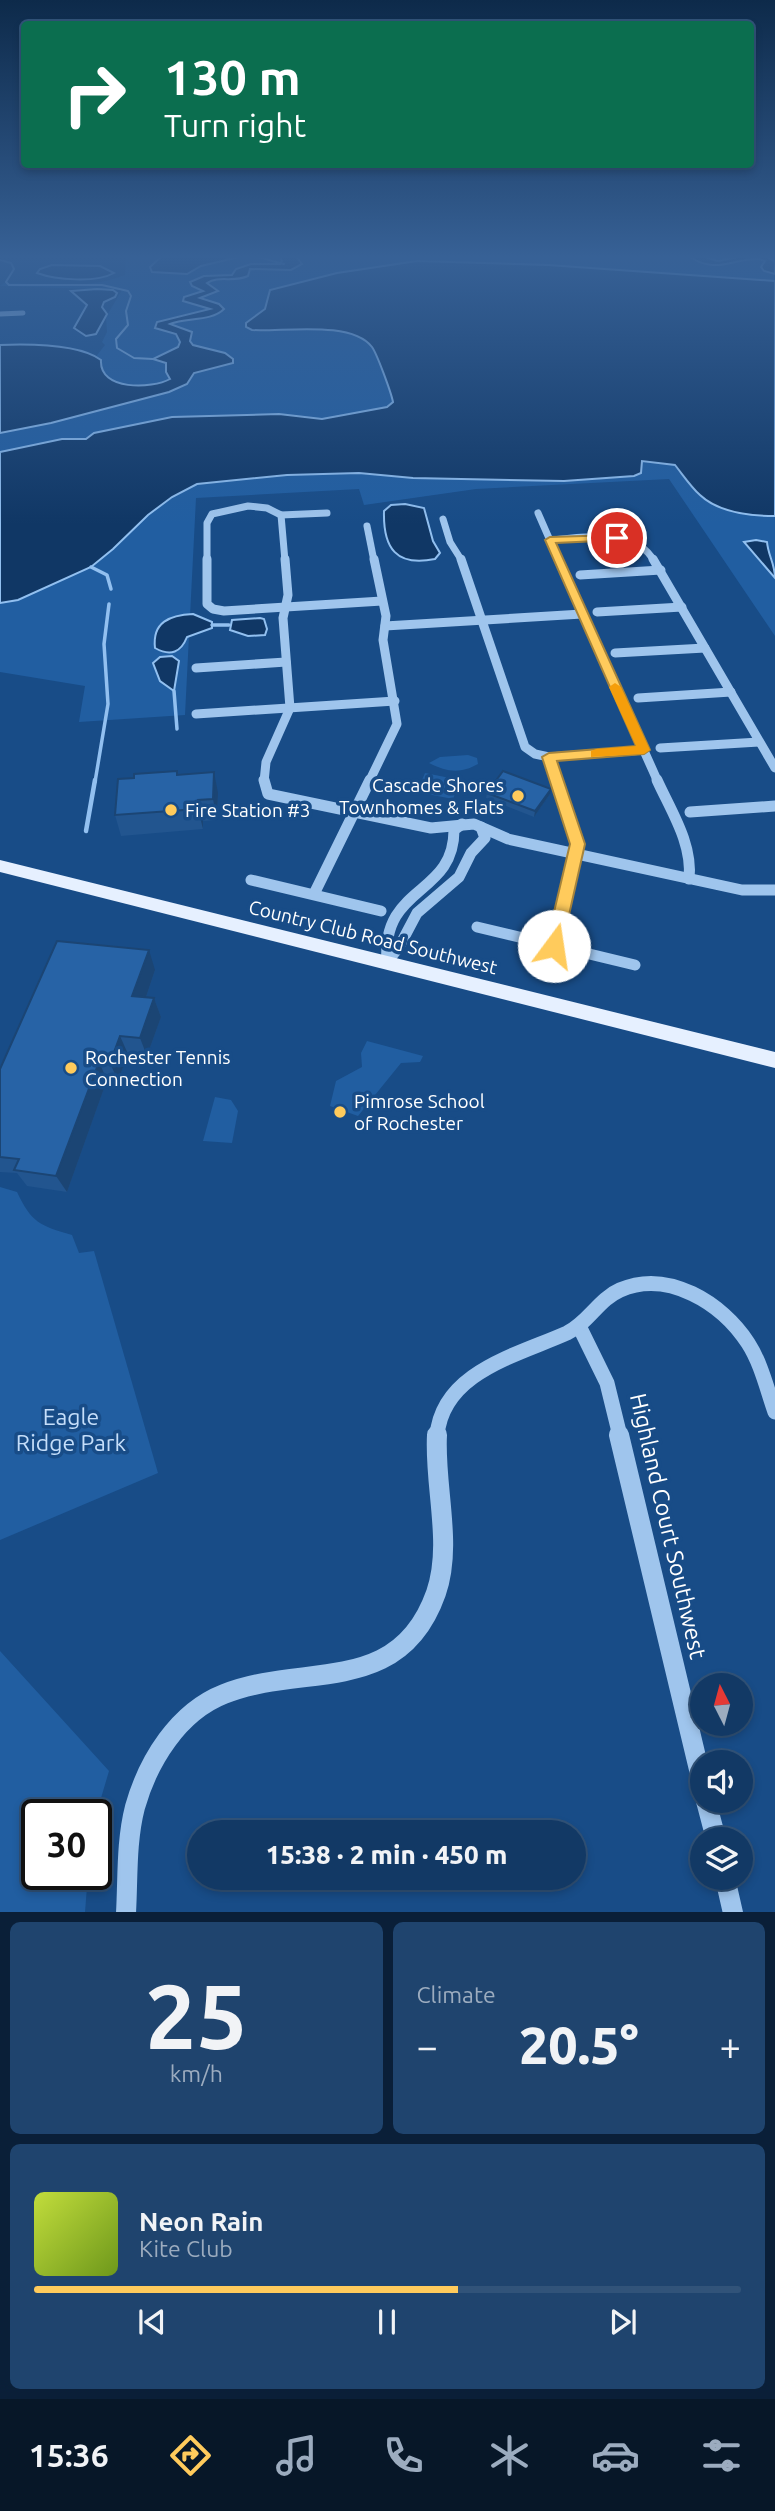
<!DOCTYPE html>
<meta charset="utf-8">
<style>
:root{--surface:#123965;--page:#1f446e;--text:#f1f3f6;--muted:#9cacbf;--line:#315379;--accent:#ffcb5c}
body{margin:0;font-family:Ubuntu,sans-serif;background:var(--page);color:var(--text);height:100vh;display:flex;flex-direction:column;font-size:26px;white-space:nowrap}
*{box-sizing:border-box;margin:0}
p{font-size:23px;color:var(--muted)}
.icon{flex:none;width:38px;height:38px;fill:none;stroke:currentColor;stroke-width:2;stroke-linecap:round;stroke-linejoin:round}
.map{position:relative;height:1912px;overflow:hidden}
.details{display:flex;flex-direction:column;gap:10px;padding:10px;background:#0a1f38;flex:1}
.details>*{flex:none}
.banner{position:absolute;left:21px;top:21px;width:733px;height:147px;border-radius:7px;box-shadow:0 4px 10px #0003,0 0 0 2px var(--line);background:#0b6e4f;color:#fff;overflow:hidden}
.needle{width:46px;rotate:354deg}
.fabs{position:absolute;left:690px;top:1673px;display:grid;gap:14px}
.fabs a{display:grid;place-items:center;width:63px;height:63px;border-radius:50%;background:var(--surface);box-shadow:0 4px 10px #0003,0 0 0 2px var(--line);font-size:35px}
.speed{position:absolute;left:21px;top:1799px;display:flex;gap:14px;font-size:35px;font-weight:700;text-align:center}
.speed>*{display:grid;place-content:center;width:91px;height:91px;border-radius:50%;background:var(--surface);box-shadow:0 4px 10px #0003,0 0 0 2px var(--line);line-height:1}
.speed .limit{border:4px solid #111;border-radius:10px;background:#fff;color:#111}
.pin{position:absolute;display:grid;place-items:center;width:60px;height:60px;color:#fff;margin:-30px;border:4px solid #fff;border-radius:50%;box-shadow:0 2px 7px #0007}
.me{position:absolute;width:77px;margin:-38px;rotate:14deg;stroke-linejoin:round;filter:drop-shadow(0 0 5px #0008)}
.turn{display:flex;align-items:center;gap:24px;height:147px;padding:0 28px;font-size:32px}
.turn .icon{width:91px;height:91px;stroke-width:2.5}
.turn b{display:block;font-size:49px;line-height:60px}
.big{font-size:52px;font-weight:800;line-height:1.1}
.details .card{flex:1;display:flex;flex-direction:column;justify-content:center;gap:10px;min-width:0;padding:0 24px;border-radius:10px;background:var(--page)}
.details .dial{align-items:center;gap:0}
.dial b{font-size:91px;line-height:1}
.song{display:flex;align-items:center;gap:21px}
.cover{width:84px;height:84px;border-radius:10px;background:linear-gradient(135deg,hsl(70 70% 55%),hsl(80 70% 35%))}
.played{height:7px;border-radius:4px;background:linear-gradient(90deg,var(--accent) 60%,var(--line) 60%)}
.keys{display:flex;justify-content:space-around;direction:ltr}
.heat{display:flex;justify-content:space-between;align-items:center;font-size:38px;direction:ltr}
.details .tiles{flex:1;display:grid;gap:10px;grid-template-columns:1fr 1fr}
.card:last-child{grid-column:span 2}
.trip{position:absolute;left:187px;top:1820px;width:399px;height:70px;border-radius:35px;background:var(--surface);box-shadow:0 4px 10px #0003,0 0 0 2px var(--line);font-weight:800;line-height:70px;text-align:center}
.tabs{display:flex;height:112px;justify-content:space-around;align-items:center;background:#071728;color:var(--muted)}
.tabs .icon{width:49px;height:49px}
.tabs .on{color:var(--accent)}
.tabs b{font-size:32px;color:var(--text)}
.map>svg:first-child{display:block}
.green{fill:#215ea1}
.water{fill:#103765;stroke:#92c0f0;stroke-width:2}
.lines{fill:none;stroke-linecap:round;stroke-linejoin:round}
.stream-far2{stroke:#92c0f0;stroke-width:2}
.stream-far1{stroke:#92c0f0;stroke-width:3.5}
.stream{stroke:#92c0f0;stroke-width:4.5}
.minor-far5{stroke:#9fc5ed;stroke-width:5}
.minor-far4{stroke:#9fc5ed;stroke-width:7}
.minor-far3{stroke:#9fc5ed;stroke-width:9}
.minor-far2{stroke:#9fc5ed;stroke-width:11}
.minor-far1{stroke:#9fc5ed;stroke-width:15}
.minor{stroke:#9fc5ed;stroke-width:20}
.major{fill:#e6f0ff;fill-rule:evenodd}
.wall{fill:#22558f}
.shaded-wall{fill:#1b4574}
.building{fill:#2763a6;stroke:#1b4574;stroke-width:2}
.route{fill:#ffcb5c;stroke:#a6843c;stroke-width:2}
.slow{fill:#f59e0b}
.poi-dot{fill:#ffcb5c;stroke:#184c87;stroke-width:2.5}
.labels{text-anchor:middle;stroke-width:7;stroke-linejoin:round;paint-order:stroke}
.poi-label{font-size:19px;fill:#fff;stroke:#184c87;text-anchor:start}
.street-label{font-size:19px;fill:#fff;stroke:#184c87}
.near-park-label{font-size:23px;fill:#c5defa;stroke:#184c87}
.near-street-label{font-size:23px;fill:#fff;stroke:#184c87}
</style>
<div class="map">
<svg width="775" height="1913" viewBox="0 0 775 1913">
<rect width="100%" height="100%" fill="#184c87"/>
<!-- green -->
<g class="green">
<path d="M126,256H775V636L669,479L476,489L364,505L359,489L196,498L185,715L79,722L85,686L0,672V420L48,418L105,345L102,342L107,332L106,317L122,290L0,286L4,283C45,284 86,290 125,275Z"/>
<path d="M468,755L477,758L478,764C460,774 447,772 429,763L440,757Z"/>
<path d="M425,773L460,780L453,799L417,792Z"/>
<path d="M367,1041L423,1056L420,1062L401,1063L358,1116L330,1106L336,1081L362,1067L361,1053Z"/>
<path d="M215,1097L231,1100L238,1111L232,1143L203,1141Z"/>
<path d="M0,1187L17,1192C31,1222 40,1226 72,1235L79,1253L94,1251L158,1473L0,1540Z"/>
<path d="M0,1651L109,1771L96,1815H37V1874H88L85,1912H0Z"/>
</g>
<!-- water -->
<g class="water">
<path d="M162,256H243L201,266L187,274L152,272L150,267Z"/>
<path d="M280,256H296L302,264L291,270L250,269L248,276C233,283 219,275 207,283L218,291L200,298L219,304L224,309C211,322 186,317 170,324L192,332L190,341L193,345L225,353L233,359V363L194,373L187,384L169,392L51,423L0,433V345C27,344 79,344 101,360C99,391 152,389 170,379L166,372V363L153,359L178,347L180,342L176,334L155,328L157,322L210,309L183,301L184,297L203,291L192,286L190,282L204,276L232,275L236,269L251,264H280L282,261Z"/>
<path d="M689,256H704L717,261C733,259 761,248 775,262V274L764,271L761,267L765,261L759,259C733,258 715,275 689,256Z"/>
<path d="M417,261L548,265L775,281V516C751,516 719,513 700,495C691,487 683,475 675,465L642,461L641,473L634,476L564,481L413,478L359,473L287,475L197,484L172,497L148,515L113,549L91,567L18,600L0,603V452L62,439H86L94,433L172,417L279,414L322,419L387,407L393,402C391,392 377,354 372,347C351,320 283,332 252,330L246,327V323L265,309L270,290L337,273Z"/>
<path d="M52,265L100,266L114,273C96,283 56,280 37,273L40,269Z"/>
<path d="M97,289L113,290L117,293L115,297L104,302L102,307L107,314L96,334L86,336L74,328L87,305L71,291Z"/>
<path d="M405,504L424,508L433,541L440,553L435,559C396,567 383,548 384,511L391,505Z"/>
<path d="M756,540L767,542C768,555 775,564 775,578L744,542Z"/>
<path d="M193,614L212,622V628L187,637C181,652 171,657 155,648C152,622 170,615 193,614Z"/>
<path d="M260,618L264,619L267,629L265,635L248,636L230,630L232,620Z"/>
<path d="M160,657L172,656L179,661L174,691L160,681L153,663Z"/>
</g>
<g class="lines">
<!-- stream-far2 -->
<g class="stream-far2">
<path d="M254,256L284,264"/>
<path d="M0,260L11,263L14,269L6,282L9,285H102L128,291L131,296L126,311L128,325L116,339L117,348L134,358L153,359"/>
</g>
<!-- stream-far1 -->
<g class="stream-far1">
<path d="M91,567L107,575L111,589"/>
<path d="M212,625H229"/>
<path d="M174,691L177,729"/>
<path d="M95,782L108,704L104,644L109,604"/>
</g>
<!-- stream -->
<path class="stream" d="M86,831L95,780"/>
<!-- minor-far5 -->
<path class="minor-far5" d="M0,314L23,313"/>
<!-- minor-far4 -->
<g class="minor-far4">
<path d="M538,513L559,561"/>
<path d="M281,515L285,561"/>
<path d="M443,519L450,542L462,561"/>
<path d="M367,526L374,561"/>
<path d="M550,540C584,538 634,526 654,561"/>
<path d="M207,561V523L212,514L248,506L267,508L281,515L327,513"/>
</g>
<!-- minor-far3 -->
<g class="minor-far3">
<path d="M207,559V604L213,609L224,611L382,601"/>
<path d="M461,559L525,747L535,754L549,757L644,750"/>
<path d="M558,559L658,782"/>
<path d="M653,559L775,768"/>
<path d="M580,575L661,570"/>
<path d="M597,612L682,607"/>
<path d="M385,626L582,614"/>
<path d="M615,653L705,648"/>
<path d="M196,668L286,662"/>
<path d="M638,698L731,692"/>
<path d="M196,714L395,701"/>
<path d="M660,748L759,742"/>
<path d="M549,757L557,782"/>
<path d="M264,782L266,762L290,708L283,618L288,595L285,559"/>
<path d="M369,782L397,724L383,640L386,616L374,559"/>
</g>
<!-- minor-far2 -->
<g class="minor-far2">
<path d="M264,780L268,794L431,828L474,824L508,839L742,890H775"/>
<path d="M657,780C671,811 693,844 689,879"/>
<path d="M690,812L775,806"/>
<path d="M251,880L381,911"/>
<path d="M314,894L370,780"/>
<path d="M477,927L635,965"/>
<path d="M554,946L578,843L557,780"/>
<path d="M387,962L399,947L417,913L459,877L471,853L485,838L481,827"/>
<path d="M387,962C381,884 454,897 454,830L462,824"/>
</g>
<!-- minor-far1 -->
<g class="minor-far1">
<path d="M580,1328L607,1383L620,1436"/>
<path d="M437,1436C442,1372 518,1355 567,1333C588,1323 599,1299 620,1290C668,1269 722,1303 748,1343C761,1363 767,1389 775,1412"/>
</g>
<!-- minor -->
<g class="minor">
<path d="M619,1435L702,1782"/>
<path d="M706,1801L716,1839"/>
<path d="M725,1878L733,1913"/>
<path d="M126,1913C128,1878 126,1842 135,1807C148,1761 178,1712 224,1694C304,1662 399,1698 436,1593C453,1544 434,1486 437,1435"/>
</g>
<!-- major -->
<path class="major" d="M0,860L775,1052V1068L0,872Z"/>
</g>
<!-- wall -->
<g class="wall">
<path d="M177,771L178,775L218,793L217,820L203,821V829L121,836L115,815L134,778Z"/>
<path d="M487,793L550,794L534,817L486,798Z"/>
<path d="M155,970L146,997L154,998L161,1017L147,1056L128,1054L118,1081L107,1080L67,1192L27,1186L17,1173L0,1172V1069Z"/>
</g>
<!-- shaded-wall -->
<g class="shaded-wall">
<path d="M214,772L218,793L217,820L213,799Z"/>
<path d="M551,789L550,794L534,817L535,811Z"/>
<path d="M198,800L203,821V829L198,809Z"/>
<path d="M149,950L155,970L140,1015L132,996Z"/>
<path d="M154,998L161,1017L147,1056L140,1038Z"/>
<path d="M120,1036L128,1054L118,1081L110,1063Z"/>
<path d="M99,1062L107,1080L67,1192L56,1176Z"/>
</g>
<!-- building -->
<g class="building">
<path d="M177,771V775L214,772L213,799L198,800V809L115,815L118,779L134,778V774Z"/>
<path d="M503,771L551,789L535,811L487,793Z"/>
<path d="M57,941L149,950L132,996L154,998L140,1038L120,1036L110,1063L99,1062L56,1176L14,1170L19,1159L0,1157V1069Z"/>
</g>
<!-- sky -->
<linearGradient id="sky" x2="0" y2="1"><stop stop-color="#0d2a4a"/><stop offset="0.49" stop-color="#376196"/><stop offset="1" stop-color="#376196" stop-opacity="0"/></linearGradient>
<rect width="775" height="524" fill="url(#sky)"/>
<!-- route -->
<path class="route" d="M617,535L620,536V540L556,543L650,750L644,754L557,761L585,844L562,946L554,952L546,946L570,844L542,757L549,753L636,746L545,540L550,537Z"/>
<!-- slow -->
<path class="slow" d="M615,683L621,687L650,750L644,754L591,757V751L596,749L636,746L609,687Z"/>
<!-- markers -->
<g class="poi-dot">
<circle cx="518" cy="796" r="7"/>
<circle cx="171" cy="810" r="7"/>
<circle cx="71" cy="1068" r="7"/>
<circle cx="340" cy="1112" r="7"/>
</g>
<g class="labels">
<!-- poi labels -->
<g class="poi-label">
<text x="504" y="792" text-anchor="end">Cascade Shores<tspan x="504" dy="22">Townhomes &amp; Flats</tspan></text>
<text x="185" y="817">Fire Station #3</text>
<text x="85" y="1064">Rochester Tennis<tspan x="85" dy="22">Connection</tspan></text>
<text x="354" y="1108">Pimrose School<tspan x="354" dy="22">of Rochester</tspan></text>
</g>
<!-- street labels -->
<g class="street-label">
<text transform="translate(373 937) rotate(14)" y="7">Country Club Road Southwest</text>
</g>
<!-- near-park labels -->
<g class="near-park-label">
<text x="71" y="1425">Eagle<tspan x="71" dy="26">Ridge Park</tspan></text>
</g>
<!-- near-street labels -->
<g class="near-street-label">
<text transform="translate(668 1526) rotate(77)" y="8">Highland Court Southwest</text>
</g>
</g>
</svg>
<div class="fabs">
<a><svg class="needle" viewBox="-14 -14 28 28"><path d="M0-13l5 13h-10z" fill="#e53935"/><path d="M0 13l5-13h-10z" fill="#9cacbf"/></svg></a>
<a><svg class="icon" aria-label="sound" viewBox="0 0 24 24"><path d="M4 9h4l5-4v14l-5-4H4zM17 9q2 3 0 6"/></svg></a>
<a><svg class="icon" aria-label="layers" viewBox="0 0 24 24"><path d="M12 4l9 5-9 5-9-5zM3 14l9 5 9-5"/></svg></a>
</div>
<div class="speed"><div class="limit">30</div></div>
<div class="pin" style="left:617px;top:538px;background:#d93025"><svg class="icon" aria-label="arrive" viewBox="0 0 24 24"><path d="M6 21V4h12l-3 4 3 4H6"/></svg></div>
<svg class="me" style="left:554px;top:946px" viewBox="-20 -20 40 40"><circle r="19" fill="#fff"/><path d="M0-13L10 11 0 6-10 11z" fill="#ffcb5c"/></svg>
<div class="trip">15:38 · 2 min · 450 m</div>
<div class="banner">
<div class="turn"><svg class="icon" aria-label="right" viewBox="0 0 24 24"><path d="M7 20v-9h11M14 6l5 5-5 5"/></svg><div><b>130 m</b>Turn right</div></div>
</div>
</div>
<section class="details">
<div class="tiles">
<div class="card dial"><b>25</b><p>km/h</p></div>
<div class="card"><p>Climate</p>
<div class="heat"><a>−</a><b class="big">20.5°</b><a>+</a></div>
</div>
<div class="card">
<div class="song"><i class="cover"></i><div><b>Neon Rain</b><p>Kite Club</p></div></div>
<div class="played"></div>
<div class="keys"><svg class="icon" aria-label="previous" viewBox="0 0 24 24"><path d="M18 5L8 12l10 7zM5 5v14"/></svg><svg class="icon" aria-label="pause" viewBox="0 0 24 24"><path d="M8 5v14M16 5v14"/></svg><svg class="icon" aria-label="next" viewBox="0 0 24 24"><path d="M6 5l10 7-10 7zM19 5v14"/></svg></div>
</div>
</div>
</section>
<nav class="tabs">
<b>15:36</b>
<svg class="icon on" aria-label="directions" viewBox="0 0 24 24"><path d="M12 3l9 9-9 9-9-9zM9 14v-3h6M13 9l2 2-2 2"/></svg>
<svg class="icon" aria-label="music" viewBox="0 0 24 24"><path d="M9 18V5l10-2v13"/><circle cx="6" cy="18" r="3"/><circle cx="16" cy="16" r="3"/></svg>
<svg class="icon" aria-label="phone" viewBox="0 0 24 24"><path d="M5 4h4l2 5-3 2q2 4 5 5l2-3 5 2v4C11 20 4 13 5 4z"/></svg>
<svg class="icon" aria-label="climate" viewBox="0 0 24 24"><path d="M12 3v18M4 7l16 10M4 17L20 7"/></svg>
<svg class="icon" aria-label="car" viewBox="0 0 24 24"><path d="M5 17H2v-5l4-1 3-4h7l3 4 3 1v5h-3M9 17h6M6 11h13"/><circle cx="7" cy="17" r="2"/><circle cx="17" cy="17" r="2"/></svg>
<svg class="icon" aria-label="filters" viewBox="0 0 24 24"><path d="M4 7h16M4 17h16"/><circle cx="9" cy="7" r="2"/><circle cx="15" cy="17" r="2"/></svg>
</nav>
